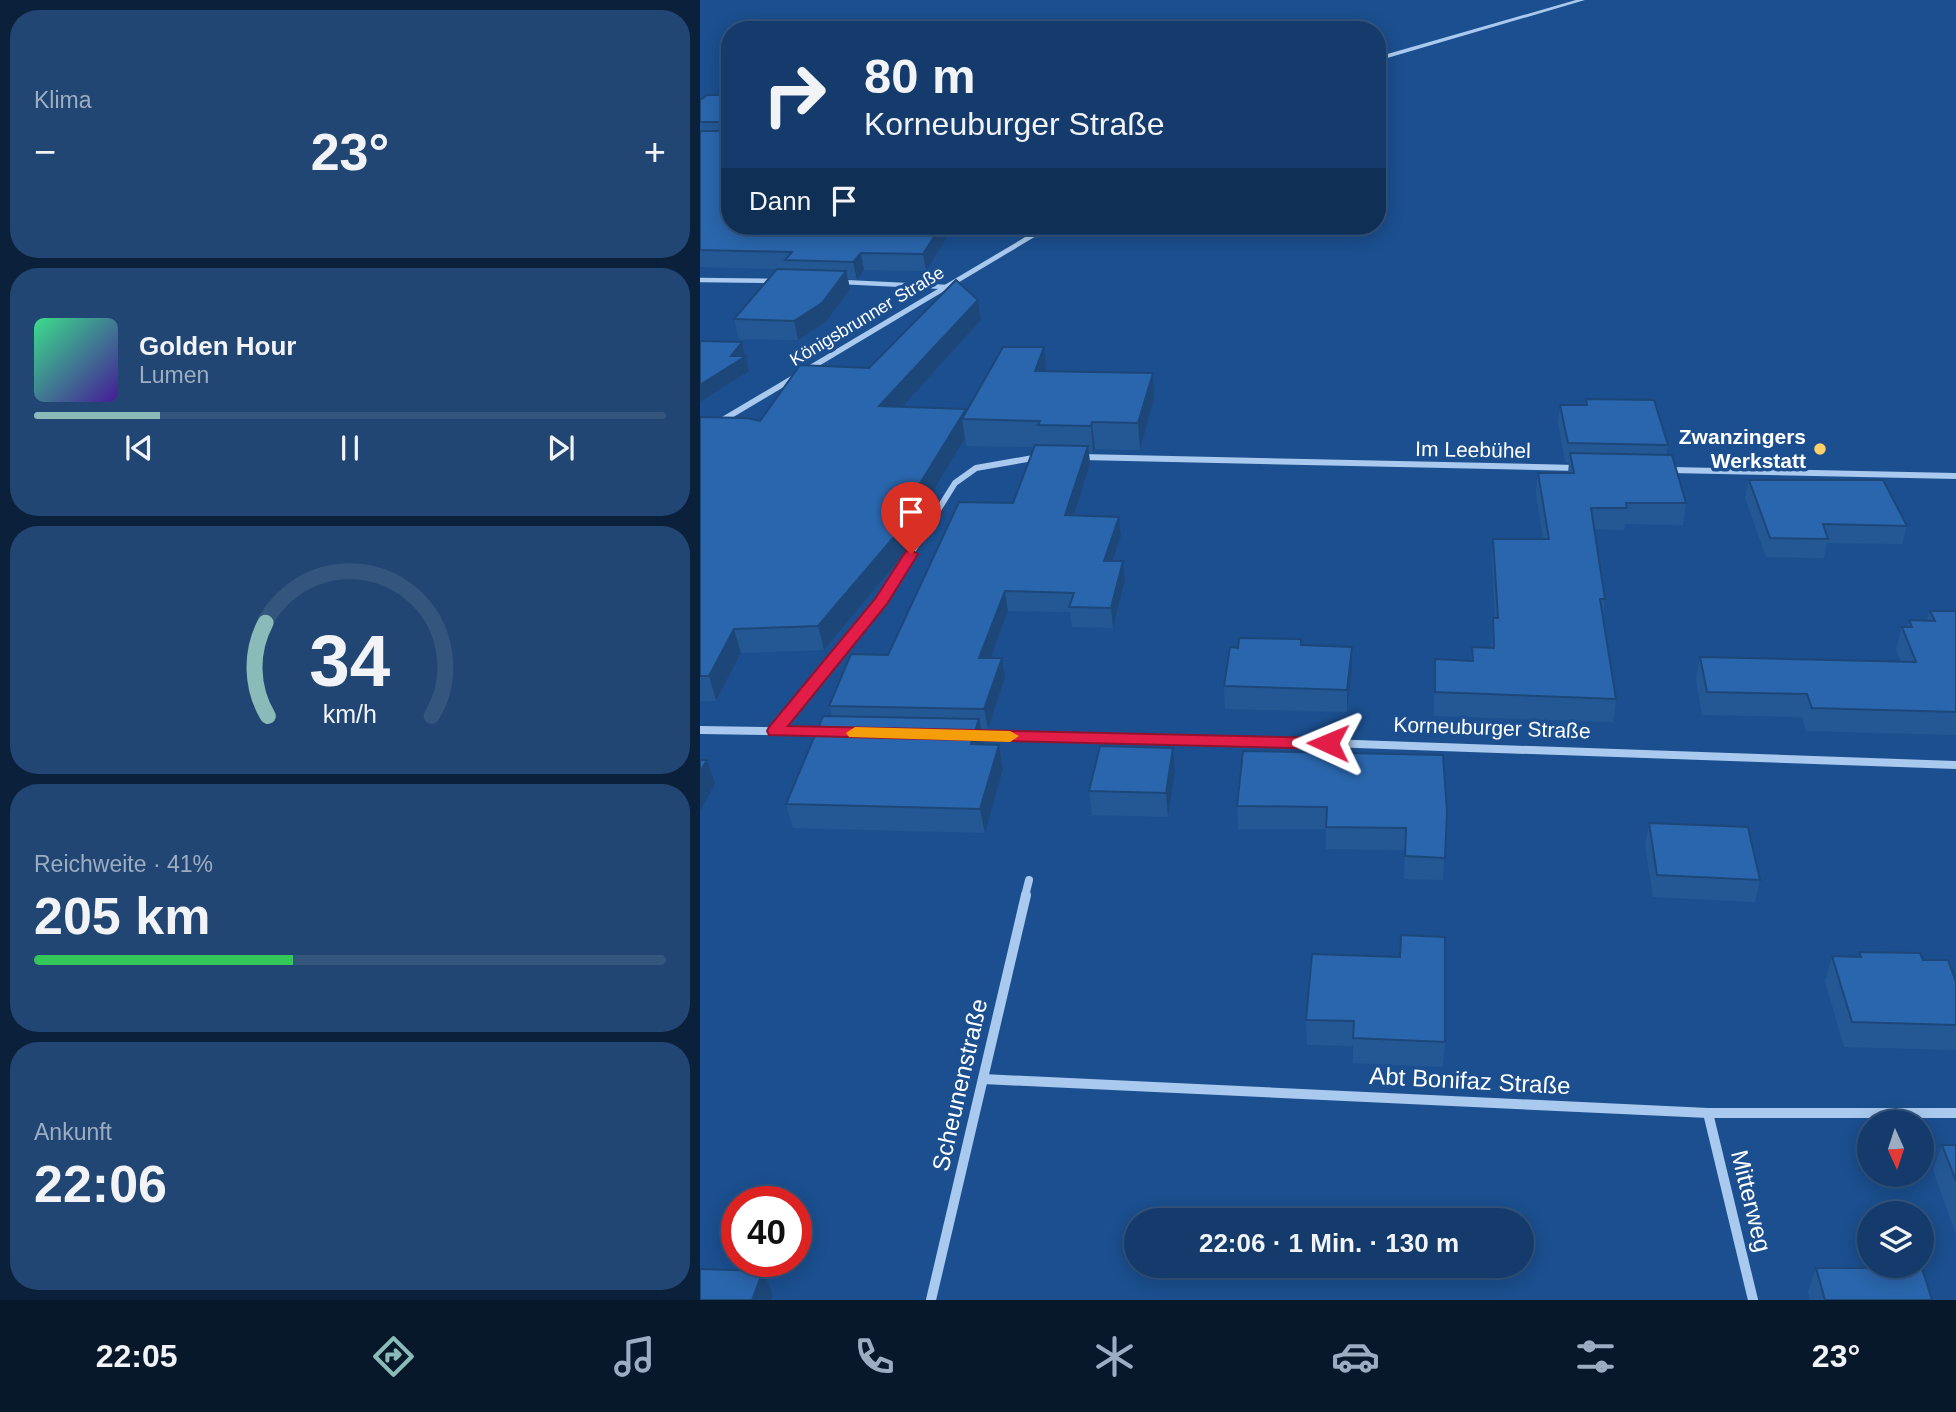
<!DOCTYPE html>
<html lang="de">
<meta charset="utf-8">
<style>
:root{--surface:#143b6b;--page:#214673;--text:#f1f3f6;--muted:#9dadc1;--line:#33557e;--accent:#8bbbb9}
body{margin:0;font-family:Arial,sans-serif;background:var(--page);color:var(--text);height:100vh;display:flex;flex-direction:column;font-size:26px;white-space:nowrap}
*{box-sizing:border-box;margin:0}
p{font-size:23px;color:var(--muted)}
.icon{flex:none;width:38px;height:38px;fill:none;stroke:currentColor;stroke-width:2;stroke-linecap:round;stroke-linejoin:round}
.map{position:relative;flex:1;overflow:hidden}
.drawer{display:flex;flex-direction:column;gap:10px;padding:10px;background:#0b203b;width:700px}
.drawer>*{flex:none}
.guide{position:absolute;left:21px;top:21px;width:665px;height:214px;border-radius:28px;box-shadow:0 4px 18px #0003,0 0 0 2px var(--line);background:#143b6b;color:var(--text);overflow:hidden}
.needle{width:46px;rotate:177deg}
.fabs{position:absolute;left:1157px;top:1110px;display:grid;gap:14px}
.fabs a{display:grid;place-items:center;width:77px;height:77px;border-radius:50%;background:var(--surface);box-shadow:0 4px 18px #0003,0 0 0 2px var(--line);font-size:35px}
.speed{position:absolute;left:21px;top:1186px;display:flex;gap:14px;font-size:35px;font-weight:700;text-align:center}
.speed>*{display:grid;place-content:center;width:91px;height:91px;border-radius:50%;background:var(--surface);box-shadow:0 4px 18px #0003,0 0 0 2px var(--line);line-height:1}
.speed .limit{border:10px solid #d22;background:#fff;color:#111}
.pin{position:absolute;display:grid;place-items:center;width:60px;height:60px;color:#fff;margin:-72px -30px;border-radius:50% 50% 50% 0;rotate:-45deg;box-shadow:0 0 7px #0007}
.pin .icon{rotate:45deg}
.me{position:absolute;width:77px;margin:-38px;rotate:271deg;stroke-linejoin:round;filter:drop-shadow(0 0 5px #0008)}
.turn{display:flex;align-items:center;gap:24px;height:147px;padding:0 28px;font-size:32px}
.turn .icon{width:91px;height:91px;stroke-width:2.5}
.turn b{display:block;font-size:49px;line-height:60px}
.then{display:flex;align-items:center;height:66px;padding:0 28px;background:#0003;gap:14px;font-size:26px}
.big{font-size:52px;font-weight:700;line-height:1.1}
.drawer .tile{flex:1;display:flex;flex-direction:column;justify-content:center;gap:10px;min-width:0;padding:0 24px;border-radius:28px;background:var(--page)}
.drawer .dial{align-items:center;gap:0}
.dial svg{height:182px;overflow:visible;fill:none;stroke:var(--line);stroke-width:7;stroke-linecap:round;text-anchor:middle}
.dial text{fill:var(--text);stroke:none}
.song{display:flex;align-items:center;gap:21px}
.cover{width:84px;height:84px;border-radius:10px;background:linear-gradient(135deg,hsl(150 70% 55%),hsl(260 70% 35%))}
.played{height:7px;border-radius:4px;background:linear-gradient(90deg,var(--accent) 20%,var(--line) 20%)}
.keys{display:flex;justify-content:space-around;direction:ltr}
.heat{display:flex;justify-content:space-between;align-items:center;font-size:38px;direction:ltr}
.charge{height:10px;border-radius:5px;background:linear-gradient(90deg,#34c759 41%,var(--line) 0)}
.trip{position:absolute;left:424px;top:1208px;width:410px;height:70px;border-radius:35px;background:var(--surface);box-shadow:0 4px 18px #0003,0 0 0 2px var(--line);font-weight:700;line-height:70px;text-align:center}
.tabs{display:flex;height:112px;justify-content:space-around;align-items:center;background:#08182b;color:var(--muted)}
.tabs .icon{width:49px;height:49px}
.tabs .on{color:var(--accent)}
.tabs b{font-size:32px;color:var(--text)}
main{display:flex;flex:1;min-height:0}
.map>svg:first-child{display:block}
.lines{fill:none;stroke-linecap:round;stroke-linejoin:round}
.minor-far3{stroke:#a9c9ee;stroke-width:4.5}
.minor-far2{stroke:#a9c9ee;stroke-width:6}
.minor-far1{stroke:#a9c9ee;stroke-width:8}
.minor{stroke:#a9c9ee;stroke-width:10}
.tertiary{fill:#a9c9ee;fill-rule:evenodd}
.wall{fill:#245895}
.shaded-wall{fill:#1d4779}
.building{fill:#2a66ad;stroke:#1d4779;stroke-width:2}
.route{fill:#e11d48;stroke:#92132f;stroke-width:2}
.slow{fill:#f59e0b}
.poi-dot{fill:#ffd166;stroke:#1b4f8f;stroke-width:2.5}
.labels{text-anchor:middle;stroke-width:7;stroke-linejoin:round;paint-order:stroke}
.far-street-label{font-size:18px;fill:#fff;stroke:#1b4f8f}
.poi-label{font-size:21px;font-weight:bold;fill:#fff;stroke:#1b4f8f;text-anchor:end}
.street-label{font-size:21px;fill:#fff;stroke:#1b4f8f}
.near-street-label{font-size:24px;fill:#fff;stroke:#1b4f8f}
</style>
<main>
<section class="drawer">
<div class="tile"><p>Klima</p>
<div class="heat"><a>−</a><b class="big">23°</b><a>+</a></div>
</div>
<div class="tile">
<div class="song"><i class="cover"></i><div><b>Golden Hour</b><p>Lumen</p></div></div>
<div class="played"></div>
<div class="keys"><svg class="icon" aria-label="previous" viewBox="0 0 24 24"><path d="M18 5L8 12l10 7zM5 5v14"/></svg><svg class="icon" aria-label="pause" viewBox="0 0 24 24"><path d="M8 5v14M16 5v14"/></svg><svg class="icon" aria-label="next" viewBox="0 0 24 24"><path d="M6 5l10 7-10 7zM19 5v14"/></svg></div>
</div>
<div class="tile dial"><svg viewBox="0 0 100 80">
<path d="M14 69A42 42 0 1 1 86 69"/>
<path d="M14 69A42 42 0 0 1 13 28" stroke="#8bbbb9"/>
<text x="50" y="56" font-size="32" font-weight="700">34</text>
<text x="50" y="72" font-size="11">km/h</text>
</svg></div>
<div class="tile"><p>Reichweite · 41%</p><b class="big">205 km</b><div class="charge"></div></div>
<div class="tile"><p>Ankunft</p><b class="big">22:06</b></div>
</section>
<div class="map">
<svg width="1256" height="1300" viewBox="0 0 1256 1300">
<rect width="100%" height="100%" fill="#1b4f8f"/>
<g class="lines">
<!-- minor-far3 -->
<g class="minor-far3">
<path d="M0,280L74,281"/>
<path d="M142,282L246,287"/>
</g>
<!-- minor-far2 -->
<g class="minor-far2">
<path d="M382,457L877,468"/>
<path d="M970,470L1256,476"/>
<path d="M193,582L255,483L276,468L339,457"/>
</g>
<!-- minor-far1 -->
<g class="minor-far1">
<path d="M75,731L181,601L194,580"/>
<path d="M325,896L329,880"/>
</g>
<!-- minor -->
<g class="minor">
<path d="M283,1079L1008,1113H1256"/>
<path d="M1008,1113L1053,1300"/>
<path d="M231,1300L326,895"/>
</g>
<!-- tertiary -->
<g class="tertiary">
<path d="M876,0H885L677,61V57Z"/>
<path d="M344,226H353L0,437V430Z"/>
<path d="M0,726L133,728L140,732L133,736L0,734Z"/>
<path d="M266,731L628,739L1256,761V769L628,747L261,738L259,735L261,732Z"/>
</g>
</g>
<!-- wall -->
<g class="wall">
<path d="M30,95V226H254L226,271L164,270L157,280L148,279L150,289L126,322L98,340L39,339L34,319L77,269L0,267V99Z"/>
<path d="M677,134H687L686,182H677Z"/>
<path d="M278,300L281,320L202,407L266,409L267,410L347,371L454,399L440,450L395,449L393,453H389L390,464L374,515L419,517L421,536L413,561H423L425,580L413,628L372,627L370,612L308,611L290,658H302L305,678L288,729H281L283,744L299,745L303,769L285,833L93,828L86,804L132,716L129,706L188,655L313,503L334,447L266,446L265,438L223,508L225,520L204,554L124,650L41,653L16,701H0V417L60,421L169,368Z"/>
<path d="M886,399L968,445L966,455L986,503L983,525L925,524L924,530L894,529L905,599L903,615L916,699L913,722L734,716L735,659L771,661L772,647L791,648L793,618H795L792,561L793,539H843L836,494L838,473H868L869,462H865L858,423L860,405H885Z"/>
<path d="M1049,480L1207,526L1202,544L1127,543L1124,558L1066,557L1045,498Z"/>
<path d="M1230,611H1256V735L1106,731L1102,717L1002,715L996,680L1000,657L1201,662L1196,649L1202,627H1207L1209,620H1227Z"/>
<path d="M602,645L652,669L647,712L525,709L524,686Z"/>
<path d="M543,751L747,811L743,880L704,879L705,850L626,849V829H538L537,806Z"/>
<path d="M475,772L468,817L392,815L389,791Z"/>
<path d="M949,823L1060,880L1055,902L953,897L945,845Z"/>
<path d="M1159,952L1223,960L1256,982V1050L1144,1047L1125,981L1132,956L1158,957Z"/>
<path d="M612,954L745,1042L743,1067L653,1063V1046L607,1045L606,1020Z"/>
<path d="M1242,1145H1256V1235L1233,1170Z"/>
<path d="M1116,1268L1232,1300H1110L1108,1292Z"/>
</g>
<!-- shaded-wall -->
<g class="shaded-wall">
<path d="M241,226H254L226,271L223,254Z"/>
<path d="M161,253L164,270L157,280L153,262Z"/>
<path d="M146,271L150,289L126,322L98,340L94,321Z"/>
<path d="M278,300L281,320L183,428L179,406Z"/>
<path d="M42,342L45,356V357L46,356L49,371L0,402V385L31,356Z"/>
<path d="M344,347L347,373L335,371Z"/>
<path d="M453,373L454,399L440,450L438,423Z"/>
<path d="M266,409L268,419H262L265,438L223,508L225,520L204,554L124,650L118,626L211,498Z"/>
<path d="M392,422L395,449L393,453L391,426Z"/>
<path d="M388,446L390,464L368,534L365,515Z"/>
<path d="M419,517L421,536L406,580L404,561Z"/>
<path d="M423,561L425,580L413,628L411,608Z"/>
<path d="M305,591L308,611L283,678L279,658Z"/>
<path d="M34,629L41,653L16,701L9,676Z"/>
<path d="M652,647V669L647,712V690Z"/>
<path d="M302,658L305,678L288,729L284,709Z"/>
<path d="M279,719L284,742L275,768L271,744Z"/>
<path d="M299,745L303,769L285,833L280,809Z"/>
<path d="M473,748L475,772L468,817L466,793Z"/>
<path d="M7,760L15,784L0,811V772Z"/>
<path d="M63,1271L73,1296L71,1300H52Z"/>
</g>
<!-- building -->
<g class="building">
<path d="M7,95H30V125L26,122H0V99H2Z"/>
<path d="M30,126V226H241L223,254L161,253L153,262L85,260L92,252L0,250V131H26Z"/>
<path d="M677,134H687L686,170L677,169Z"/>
<path d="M77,269L146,271L122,303L94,321L34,319Z"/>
<path d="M256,280L278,300L179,406L266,409L211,498H221L199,531L118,626L34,629L9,676H0V417L47,418L60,421L100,365L169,368Z"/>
<path d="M0,341L42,342L31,356H46L0,385Z"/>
<path d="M303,347H344L335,371L453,373L438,423L392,422L391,426L338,425L340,421L262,419Z"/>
<path d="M886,399L954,400L968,445L868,443L860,405H887Z"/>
<path d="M335,445L388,446L365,515L419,517L404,561H423L411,608L369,607L374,593L305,591L279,658H302L284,709L129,706L151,654L188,655L259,502L313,503Z"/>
<path d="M870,453L972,455L986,503H926L927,508H891L905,599H900L916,699L735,692V659L773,661L772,647L794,648L793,618H798L793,539H849L838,473H874Z"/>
<path d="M1049,480H1183L1207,526L1123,524L1128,539L1070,538Z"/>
<path d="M1230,611H1256V712L1112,708L1107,694L1007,692L1000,657L1216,662L1202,627H1212L1209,620L1235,621Z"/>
<path d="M539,638L601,639V645L652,647L647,690L524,686L530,647L538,648Z"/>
<path d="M123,716L279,719L271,744L299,745L280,809L86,804Z"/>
<path d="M400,746L473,748L466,793L389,791Z"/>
<path d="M543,751L743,755L747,811L745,858L705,856L706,828L626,827L627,807L537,806Z"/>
<path d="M0,760H7L0,772Z"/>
<path d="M949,823L1048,827L1060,880L957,875Z"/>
<path d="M701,935L745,937V1042L653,1038L654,1021L606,1020L612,954L700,957Z"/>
<path d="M1159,952L1220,953L1223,960H1248L1256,982V1025L1152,1022L1132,956L1161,957Z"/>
<path d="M1242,1145H1256V1181Z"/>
<path d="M1116,1268H1222L1232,1300H1125Z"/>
<path d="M0,1269L63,1271L52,1300H0Z"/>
</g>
<!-- route -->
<path class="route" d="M211,550L218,554L187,604L88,726L628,738L637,743L628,749L69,735L67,731L69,727L175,599L206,551Z"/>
<!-- slow -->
<path class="slow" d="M155,727L310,731L319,736L310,742L149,737L146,733Z"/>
<!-- markers -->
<circle class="poi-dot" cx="1120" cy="449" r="7"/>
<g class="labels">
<!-- far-street labels -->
<g class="far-street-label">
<text transform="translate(167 316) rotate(-31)" y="6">Königsbrunner Straße</text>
</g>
<!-- poi labels -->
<g class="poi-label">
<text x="1106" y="444">Zwanzingers<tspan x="1106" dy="24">Werkstatt</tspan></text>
</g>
<!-- street labels -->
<g class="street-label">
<text transform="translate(773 450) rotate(1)" y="7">Im Leebühel</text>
<text transform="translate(792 728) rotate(2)" y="7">Korneuburger Straße</text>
</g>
<!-- near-street labels -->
<g class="near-street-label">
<text transform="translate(770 1081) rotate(3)" y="8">Abt Bonifaz Straße</text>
<text transform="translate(260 1085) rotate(-77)" y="8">Scheunenstraße</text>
<text transform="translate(1051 1201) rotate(76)" y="8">Mitterweg</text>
</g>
</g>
</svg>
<div class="fabs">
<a><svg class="needle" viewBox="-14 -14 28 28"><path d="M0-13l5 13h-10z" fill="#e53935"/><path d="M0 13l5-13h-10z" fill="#9dadc1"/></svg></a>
<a><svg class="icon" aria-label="layers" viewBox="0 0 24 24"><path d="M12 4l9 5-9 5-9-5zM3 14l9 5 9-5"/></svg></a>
</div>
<div class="speed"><div class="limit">40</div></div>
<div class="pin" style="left:211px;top:554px;background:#d93025"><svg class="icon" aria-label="arrive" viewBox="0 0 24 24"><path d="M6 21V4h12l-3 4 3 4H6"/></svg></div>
<svg class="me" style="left:628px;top:743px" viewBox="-20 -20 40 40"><path d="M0-17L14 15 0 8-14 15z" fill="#e11d48" stroke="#fff" stroke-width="4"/></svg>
<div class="trip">22:06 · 1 Min. · 130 m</div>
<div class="guide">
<div class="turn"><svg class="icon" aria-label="right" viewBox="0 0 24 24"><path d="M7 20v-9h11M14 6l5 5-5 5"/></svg><div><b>80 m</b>Korneuburger Straße</div></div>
<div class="then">Dann<svg class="icon" aria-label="arrive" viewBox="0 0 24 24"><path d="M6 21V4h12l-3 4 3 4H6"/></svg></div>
</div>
</div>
</main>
<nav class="tabs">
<b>22:05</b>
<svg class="icon on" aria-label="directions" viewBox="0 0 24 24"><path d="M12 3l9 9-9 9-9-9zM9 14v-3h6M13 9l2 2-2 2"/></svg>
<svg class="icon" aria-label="music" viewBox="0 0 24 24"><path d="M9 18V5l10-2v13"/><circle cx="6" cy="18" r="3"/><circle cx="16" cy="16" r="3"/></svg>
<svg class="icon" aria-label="phone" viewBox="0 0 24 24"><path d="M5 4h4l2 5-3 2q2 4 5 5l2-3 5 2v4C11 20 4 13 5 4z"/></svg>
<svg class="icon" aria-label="climate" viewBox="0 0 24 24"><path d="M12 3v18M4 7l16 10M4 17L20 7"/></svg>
<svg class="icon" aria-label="car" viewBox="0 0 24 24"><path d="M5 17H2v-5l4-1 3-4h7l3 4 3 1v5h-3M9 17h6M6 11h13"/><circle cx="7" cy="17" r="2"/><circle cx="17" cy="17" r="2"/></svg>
<svg class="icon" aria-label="filters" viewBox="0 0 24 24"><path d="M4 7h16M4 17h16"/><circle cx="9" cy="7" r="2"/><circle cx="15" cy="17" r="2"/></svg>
<b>23°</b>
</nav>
